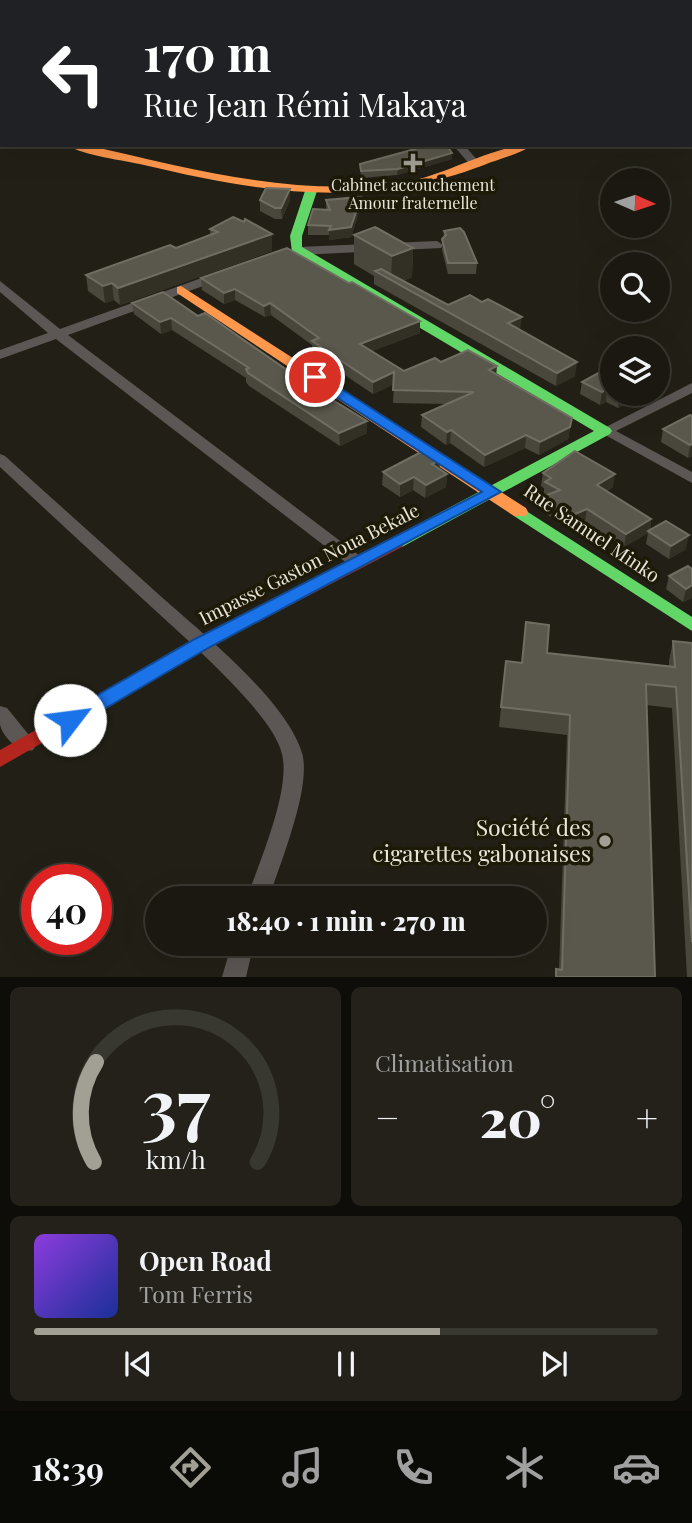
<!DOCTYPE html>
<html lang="fr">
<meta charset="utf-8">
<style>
:root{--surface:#1a1810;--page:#232119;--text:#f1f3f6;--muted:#9fa09f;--line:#383730;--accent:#a2a095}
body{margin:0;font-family:"Playfair Display",serif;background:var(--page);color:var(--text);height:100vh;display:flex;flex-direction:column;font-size:26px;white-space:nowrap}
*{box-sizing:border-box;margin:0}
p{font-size:23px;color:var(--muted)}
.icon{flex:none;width:38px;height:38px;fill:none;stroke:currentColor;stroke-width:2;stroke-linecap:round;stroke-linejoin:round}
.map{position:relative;height:977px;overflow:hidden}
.drawer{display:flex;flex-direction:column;gap:10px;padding:10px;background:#0e0d09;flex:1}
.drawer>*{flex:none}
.banner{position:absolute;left:0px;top:0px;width:693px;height:147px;box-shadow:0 7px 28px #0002,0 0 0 2px var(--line);background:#202124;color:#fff;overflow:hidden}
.needle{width:46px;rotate:93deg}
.controls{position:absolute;left:600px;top:168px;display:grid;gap:14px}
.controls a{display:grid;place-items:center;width:70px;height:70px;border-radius:50%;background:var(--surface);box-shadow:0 7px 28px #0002,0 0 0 2px var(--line);font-size:35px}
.speed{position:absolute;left:21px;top:864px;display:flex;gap:14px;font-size:35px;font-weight:700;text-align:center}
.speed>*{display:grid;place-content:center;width:91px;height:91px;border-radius:50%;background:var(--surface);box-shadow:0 7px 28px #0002,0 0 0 2px var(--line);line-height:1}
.speed .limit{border:10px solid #d22;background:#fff;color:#111}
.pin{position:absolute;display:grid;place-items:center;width:60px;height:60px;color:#fff;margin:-30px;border:4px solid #fff;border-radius:50%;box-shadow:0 2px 7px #0007}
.me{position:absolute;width:77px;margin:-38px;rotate:60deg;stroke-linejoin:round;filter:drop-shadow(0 0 5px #0008)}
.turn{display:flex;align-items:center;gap:24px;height:147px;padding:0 28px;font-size:32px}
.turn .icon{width:91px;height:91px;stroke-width:2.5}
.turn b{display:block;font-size:49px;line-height:60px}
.big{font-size:52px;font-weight:800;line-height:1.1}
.drawer .widget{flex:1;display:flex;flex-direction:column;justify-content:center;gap:10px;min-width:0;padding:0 24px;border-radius:10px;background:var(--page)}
.drawer .dial{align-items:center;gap:0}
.dial svg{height:182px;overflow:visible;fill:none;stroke:var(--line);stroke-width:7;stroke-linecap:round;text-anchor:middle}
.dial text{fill:var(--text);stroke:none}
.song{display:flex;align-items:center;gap:21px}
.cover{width:84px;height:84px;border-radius:10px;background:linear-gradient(135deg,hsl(270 70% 55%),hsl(230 70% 35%))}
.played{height:7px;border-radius:4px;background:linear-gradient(90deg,var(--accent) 65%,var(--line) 65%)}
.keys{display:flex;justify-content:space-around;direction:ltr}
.heat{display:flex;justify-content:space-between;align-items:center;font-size:38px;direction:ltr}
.drawer .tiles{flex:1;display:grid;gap:10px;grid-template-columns:1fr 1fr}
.widget:last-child{grid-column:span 2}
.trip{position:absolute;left:145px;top:886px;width:402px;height:70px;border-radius:35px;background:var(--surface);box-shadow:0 7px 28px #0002,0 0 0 2px var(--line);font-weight:800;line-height:70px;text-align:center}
.dock{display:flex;height:112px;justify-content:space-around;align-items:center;background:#0a0a06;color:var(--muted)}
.dock .icon{width:49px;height:49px}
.dock .on{color:var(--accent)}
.dock b{font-size:32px;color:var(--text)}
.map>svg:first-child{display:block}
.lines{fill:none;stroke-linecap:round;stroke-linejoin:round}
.street{fill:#5c5754;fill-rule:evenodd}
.fast{fill:#63d668;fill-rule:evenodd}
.slow{fill:#ff974d;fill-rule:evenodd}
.jam{fill:#b3261e;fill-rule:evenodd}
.wall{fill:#49473b}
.shaded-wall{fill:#323025}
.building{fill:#5a584c;stroke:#706e62;stroke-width:2}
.route{fill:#1a73e8;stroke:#114b97;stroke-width:2}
.poi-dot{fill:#a2a095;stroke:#1e1a08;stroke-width:2.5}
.labels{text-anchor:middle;stroke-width:7;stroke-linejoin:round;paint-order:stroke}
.far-poi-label{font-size:16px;fill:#e7e5d9;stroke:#1e1a08}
.street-label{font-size:19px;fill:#e7e5d9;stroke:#1e1a08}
.near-poi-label{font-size:23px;fill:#e7e5d9;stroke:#1e1a08;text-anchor:end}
</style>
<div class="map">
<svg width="692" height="977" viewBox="0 0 692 977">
<rect width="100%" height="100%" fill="#222016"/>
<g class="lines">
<!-- street -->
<g class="street">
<path d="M53,0H61L52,2Z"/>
<path d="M310,0H320L322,2H311Z"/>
<path d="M398,0H408L409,2H399Z"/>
<rect x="0" y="49" width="2" height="6"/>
<rect x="0" y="77" width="2" height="6"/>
<path d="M2,91V97L0,98V92Z"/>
<path d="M453,145H464L480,163V167H472Z"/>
<path d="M437,241L443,245L441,248L299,255L293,251L299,247Z"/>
<path d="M221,271L227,275L225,278L68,335L364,559L366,563L364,567H352L56,339L0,359V350L48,333L0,292V281L60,329Z"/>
<path d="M692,383V393L616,431L692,472V483L598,431Z"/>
<path d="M0,454L5,456C55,501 106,547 156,592C198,630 286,699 302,753C312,787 280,863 269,898H247C259,863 291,790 282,754C272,711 179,633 145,601C96,556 48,512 0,467Z"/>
<path d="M0,706L7,708L33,740L36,745L33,750C20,754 2,737 0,724C0,718 0,711 0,706Z"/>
<path d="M232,943H254L246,977H222Z"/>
</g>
<!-- fast -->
<g class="fast">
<path d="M498,0H508L509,2H499Z"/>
<rect x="691" y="21" width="1" height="6"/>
<rect x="691" y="43" width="1" height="6"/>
<rect x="691" y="106" width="1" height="6"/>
<path d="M311,188L317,191L302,236V247L610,428L612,431L610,434L402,547H390L388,543L390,539L594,431L292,252L290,236L305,191Z"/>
<path d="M520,507L692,617V631L514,516L512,512Z"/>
</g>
<!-- slow -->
<g class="slow">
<rect x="691" y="79" width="1" height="6"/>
<rect x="0" y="128" width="2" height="6"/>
<path d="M67,145H87C191,169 297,198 405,182C448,175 491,145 533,145C520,154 499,159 484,165C366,210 263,193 144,165C123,160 84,156 67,145Z"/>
<path d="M181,286L526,508L528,512L526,516H514L177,293V287Z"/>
</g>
<!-- jam -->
<g class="jam">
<path d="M523,0H534L536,2H524Z"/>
<path d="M564,0H578L580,2H565Z"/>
<path d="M396,538L402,539L404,543L402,547L208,648L0,767V750L196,640Z"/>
</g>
</g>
<!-- wall -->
<g class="wall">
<path d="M408,145H446L452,159L397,175L361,178L360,164L411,150Z"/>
<path d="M260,200H290L282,219H275L260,211Z"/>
<path d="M326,200L361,206L351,237L329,240V235H308V225L326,210Z"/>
<path d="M210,229L272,251L120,305L114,300L105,303L88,291L86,275L176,248L210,235Z"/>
<path d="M444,231L477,263L476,274H448L442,250Z"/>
<path d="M354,235L413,248L412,277L403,281L448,305L520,330L575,376L556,386L374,284V276L354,264Z"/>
<path d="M201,278L349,283L420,321V333L372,351L404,371L441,362L496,374L572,418L568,439L539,455L525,448L484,467L450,443L446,445L421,427L422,415L446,404L393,403L394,384L373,394L312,353V345L271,315L265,317L235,300L224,304L202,290Z"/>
<path d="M132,303L198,316L367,421V433L340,446L249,386L246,382V378L172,330L161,334L134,314Z"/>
<path d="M612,372V394H637V398L618,408L606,402L600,405L580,394L582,382Z"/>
<path d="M690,415L692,456L688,458L661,442L663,429Z"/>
<path d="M440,460L439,469L447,474L446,487L425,498L413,490L400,497L382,485L383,472Z"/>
<path d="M543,473L613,487L607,491L651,519L650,530L686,549L669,559L646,544L648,533L624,547L585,522L568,529L541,510L542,497L546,496L544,495V488L541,486Z"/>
<path d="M692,569V598L683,602L666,589L669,576Z"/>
<path d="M673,641L692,643V977H687L672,708L646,705L655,977H555L556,969L559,970L567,735L499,727L506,661L522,663L547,653L669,667V661Z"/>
</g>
<!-- shaded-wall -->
<g class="shaded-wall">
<path d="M452,153V159L397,175L398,169Z"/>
<path d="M290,189V200L282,219L281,208Z"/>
<path d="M361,197V206L351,237L329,240V230Z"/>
<path d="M272,234V251L120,305L118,288Z"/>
<path d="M413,248L412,277L396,283L391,281L392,256Z"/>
<path d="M112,283L114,300L105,303L103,286Z"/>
<path d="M235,289V300L224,304V293Z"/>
<path d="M270,303L271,315L265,317L264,306Z"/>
<path d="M522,317L520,330L508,323Z"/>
<path d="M171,318L172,330L161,334L160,322Z"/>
<path d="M420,321V333L359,356L360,344Z"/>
<path d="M577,362L575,376L556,386L557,373Z"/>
<path d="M497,366L496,378L489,370Z"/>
<path d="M394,372V384L373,394V382Z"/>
<path d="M607,389L606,402L600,405L602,392Z"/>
<path d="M624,394H637V398L618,408L620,396Z"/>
<path d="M572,418L568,439L539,455L540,442Z"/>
<path d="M367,421V433L340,446L339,433Z"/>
<path d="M451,430L450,443L446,445L447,432Z"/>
<path d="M526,435L525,448L484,467L485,455Z"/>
<path d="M692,444V456L688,458L690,445Z"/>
<path d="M440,460L439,473L432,464Z"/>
<path d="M447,474L446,487L425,498L426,485Z"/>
<path d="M615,474L613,487L595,498L597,485Z"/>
<path d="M414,477L413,490L400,497V484Z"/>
<path d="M587,509L585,522L568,529L570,516Z"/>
<path d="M651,519L649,532L648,531V533L624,547L626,534Z"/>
<path d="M689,535L686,549L669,559L671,546Z"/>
<path d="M692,585V598L683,602L686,589Z"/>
</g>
<!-- building -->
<g class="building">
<path d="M413,145H446L452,153L398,169L361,171L360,164L415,149Z"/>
<path d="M266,188L290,189L281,208H275L260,200Z"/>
<path d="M361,197L351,227L329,230L331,226L308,225L313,209L330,210L326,200Z"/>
<path d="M233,217L244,222L245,219L272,234L118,288L112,283L103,286L86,275L170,245L176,248L218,232L210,229Z"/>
<path d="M375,227L413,248L392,256L354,235Z"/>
<path d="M460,228L464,232L477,263H448L442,239L446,235L444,231Z"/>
<path d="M287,248L349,283L352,282L420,321L360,344L404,371L435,358L441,362L468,350L497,366L489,370L572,418L570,427L540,442L526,435L485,455L451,430L447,432L422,415L474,392L393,390L394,372L373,382L312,341L319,338L270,303L264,306L235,289L224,293L201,278Z"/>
<path d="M381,269L448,305L470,295L482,302L488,299L522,317L508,323L577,362L557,373L375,271Z"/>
<path d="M163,292L198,316L205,313L310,386L367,421L339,433L248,373L246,369L249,368L171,318L160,322L132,303Z"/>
<path d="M606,369L612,372V392L607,389L602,392L582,382Z"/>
<path d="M690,415L692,416V444L690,445L663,429Z"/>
<path d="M425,450L440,460L432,464L447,474L426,485L414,477L400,484L383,472Z"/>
<path d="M575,451L615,474L597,485L651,519L626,534L587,509L570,516L542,497L560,490L545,482L551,478L543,473Z"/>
<path d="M666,521L689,535L671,546L648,531Z"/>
<path d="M688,566L692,569V585L686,589L669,576Z"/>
<path d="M526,622L549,625L547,653L675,667L673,641L692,643V942L676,687L646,684L655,977H556V969L562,970L570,715L501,707L506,661L522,663Z"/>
</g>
<!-- route -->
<path class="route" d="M315,372L501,492L208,648L77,725L70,727L63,725L60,720L63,715L195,639L482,492L310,380L308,377Z"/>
<!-- markers -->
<g class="poi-dot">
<path d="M409.5 152.5h7v7h7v7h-7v7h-7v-7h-7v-7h7z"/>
<circle cx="605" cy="841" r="7"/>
</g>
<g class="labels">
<!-- far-poi labels -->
<g class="far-poi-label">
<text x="413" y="191">Cabinet accouchement<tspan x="413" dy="18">Amour fraternelle</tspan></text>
</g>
<!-- street labels -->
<g class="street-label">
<text transform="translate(592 533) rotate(34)" y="7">Rue Samuel Minko</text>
<text transform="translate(309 564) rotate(-27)" y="7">Impasse Gaston Noua Bekale</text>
</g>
<!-- near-poi labels -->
<g class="near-poi-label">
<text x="591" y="836">Société des<tspan x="591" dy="26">cigarettes gabonaises</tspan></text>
</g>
</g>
</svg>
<div class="controls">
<a><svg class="needle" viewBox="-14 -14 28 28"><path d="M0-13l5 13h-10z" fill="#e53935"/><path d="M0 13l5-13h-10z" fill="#9fa09f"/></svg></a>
<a><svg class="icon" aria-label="search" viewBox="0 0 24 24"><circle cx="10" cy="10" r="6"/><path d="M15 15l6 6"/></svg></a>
<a><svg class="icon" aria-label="layers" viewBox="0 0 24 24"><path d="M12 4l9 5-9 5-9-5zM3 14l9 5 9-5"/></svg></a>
</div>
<div class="speed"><div class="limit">40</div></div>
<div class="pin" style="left:315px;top:377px;background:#d93025"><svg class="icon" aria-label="arrive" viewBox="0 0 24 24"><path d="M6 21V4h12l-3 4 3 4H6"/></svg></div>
<svg class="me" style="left:70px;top:720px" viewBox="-20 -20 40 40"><circle r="19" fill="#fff"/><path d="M0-13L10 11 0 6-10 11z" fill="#1a73e8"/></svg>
<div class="trip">18:40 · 1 min · 270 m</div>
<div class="banner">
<div class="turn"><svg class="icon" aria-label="left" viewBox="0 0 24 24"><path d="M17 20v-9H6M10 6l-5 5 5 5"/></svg><div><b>170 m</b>Rue Jean Rémi Makaya</div></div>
</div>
</div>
<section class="drawer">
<div class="tiles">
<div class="widget dial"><svg viewBox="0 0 100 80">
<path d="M14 69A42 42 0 1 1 86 69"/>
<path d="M14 69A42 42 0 0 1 15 25" stroke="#a2a095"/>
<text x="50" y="56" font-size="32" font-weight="700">37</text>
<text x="50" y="72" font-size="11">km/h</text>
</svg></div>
<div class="widget"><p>Climatisation</p>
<div class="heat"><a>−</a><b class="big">20°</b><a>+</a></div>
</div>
<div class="widget">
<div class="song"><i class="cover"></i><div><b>Open Road</b><p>Tom Ferris</p></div></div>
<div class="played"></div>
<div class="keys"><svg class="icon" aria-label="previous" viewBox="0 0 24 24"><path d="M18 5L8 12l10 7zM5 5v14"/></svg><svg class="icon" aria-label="pause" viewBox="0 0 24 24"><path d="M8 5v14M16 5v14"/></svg><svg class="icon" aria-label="next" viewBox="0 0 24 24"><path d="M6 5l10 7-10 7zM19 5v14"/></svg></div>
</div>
</div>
</section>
<nav class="dock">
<b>18:39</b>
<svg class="icon on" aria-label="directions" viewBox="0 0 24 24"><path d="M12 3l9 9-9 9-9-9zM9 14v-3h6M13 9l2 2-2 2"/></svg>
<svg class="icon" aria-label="music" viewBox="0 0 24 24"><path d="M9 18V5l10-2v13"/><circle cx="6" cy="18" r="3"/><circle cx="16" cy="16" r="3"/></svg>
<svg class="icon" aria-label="phone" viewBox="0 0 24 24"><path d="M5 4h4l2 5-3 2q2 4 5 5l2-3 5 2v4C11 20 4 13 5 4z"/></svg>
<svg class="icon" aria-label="climate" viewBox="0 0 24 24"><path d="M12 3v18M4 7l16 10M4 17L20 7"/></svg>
<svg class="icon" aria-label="car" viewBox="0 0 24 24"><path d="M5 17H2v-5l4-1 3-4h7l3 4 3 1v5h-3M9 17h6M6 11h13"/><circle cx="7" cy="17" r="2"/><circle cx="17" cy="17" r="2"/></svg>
</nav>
